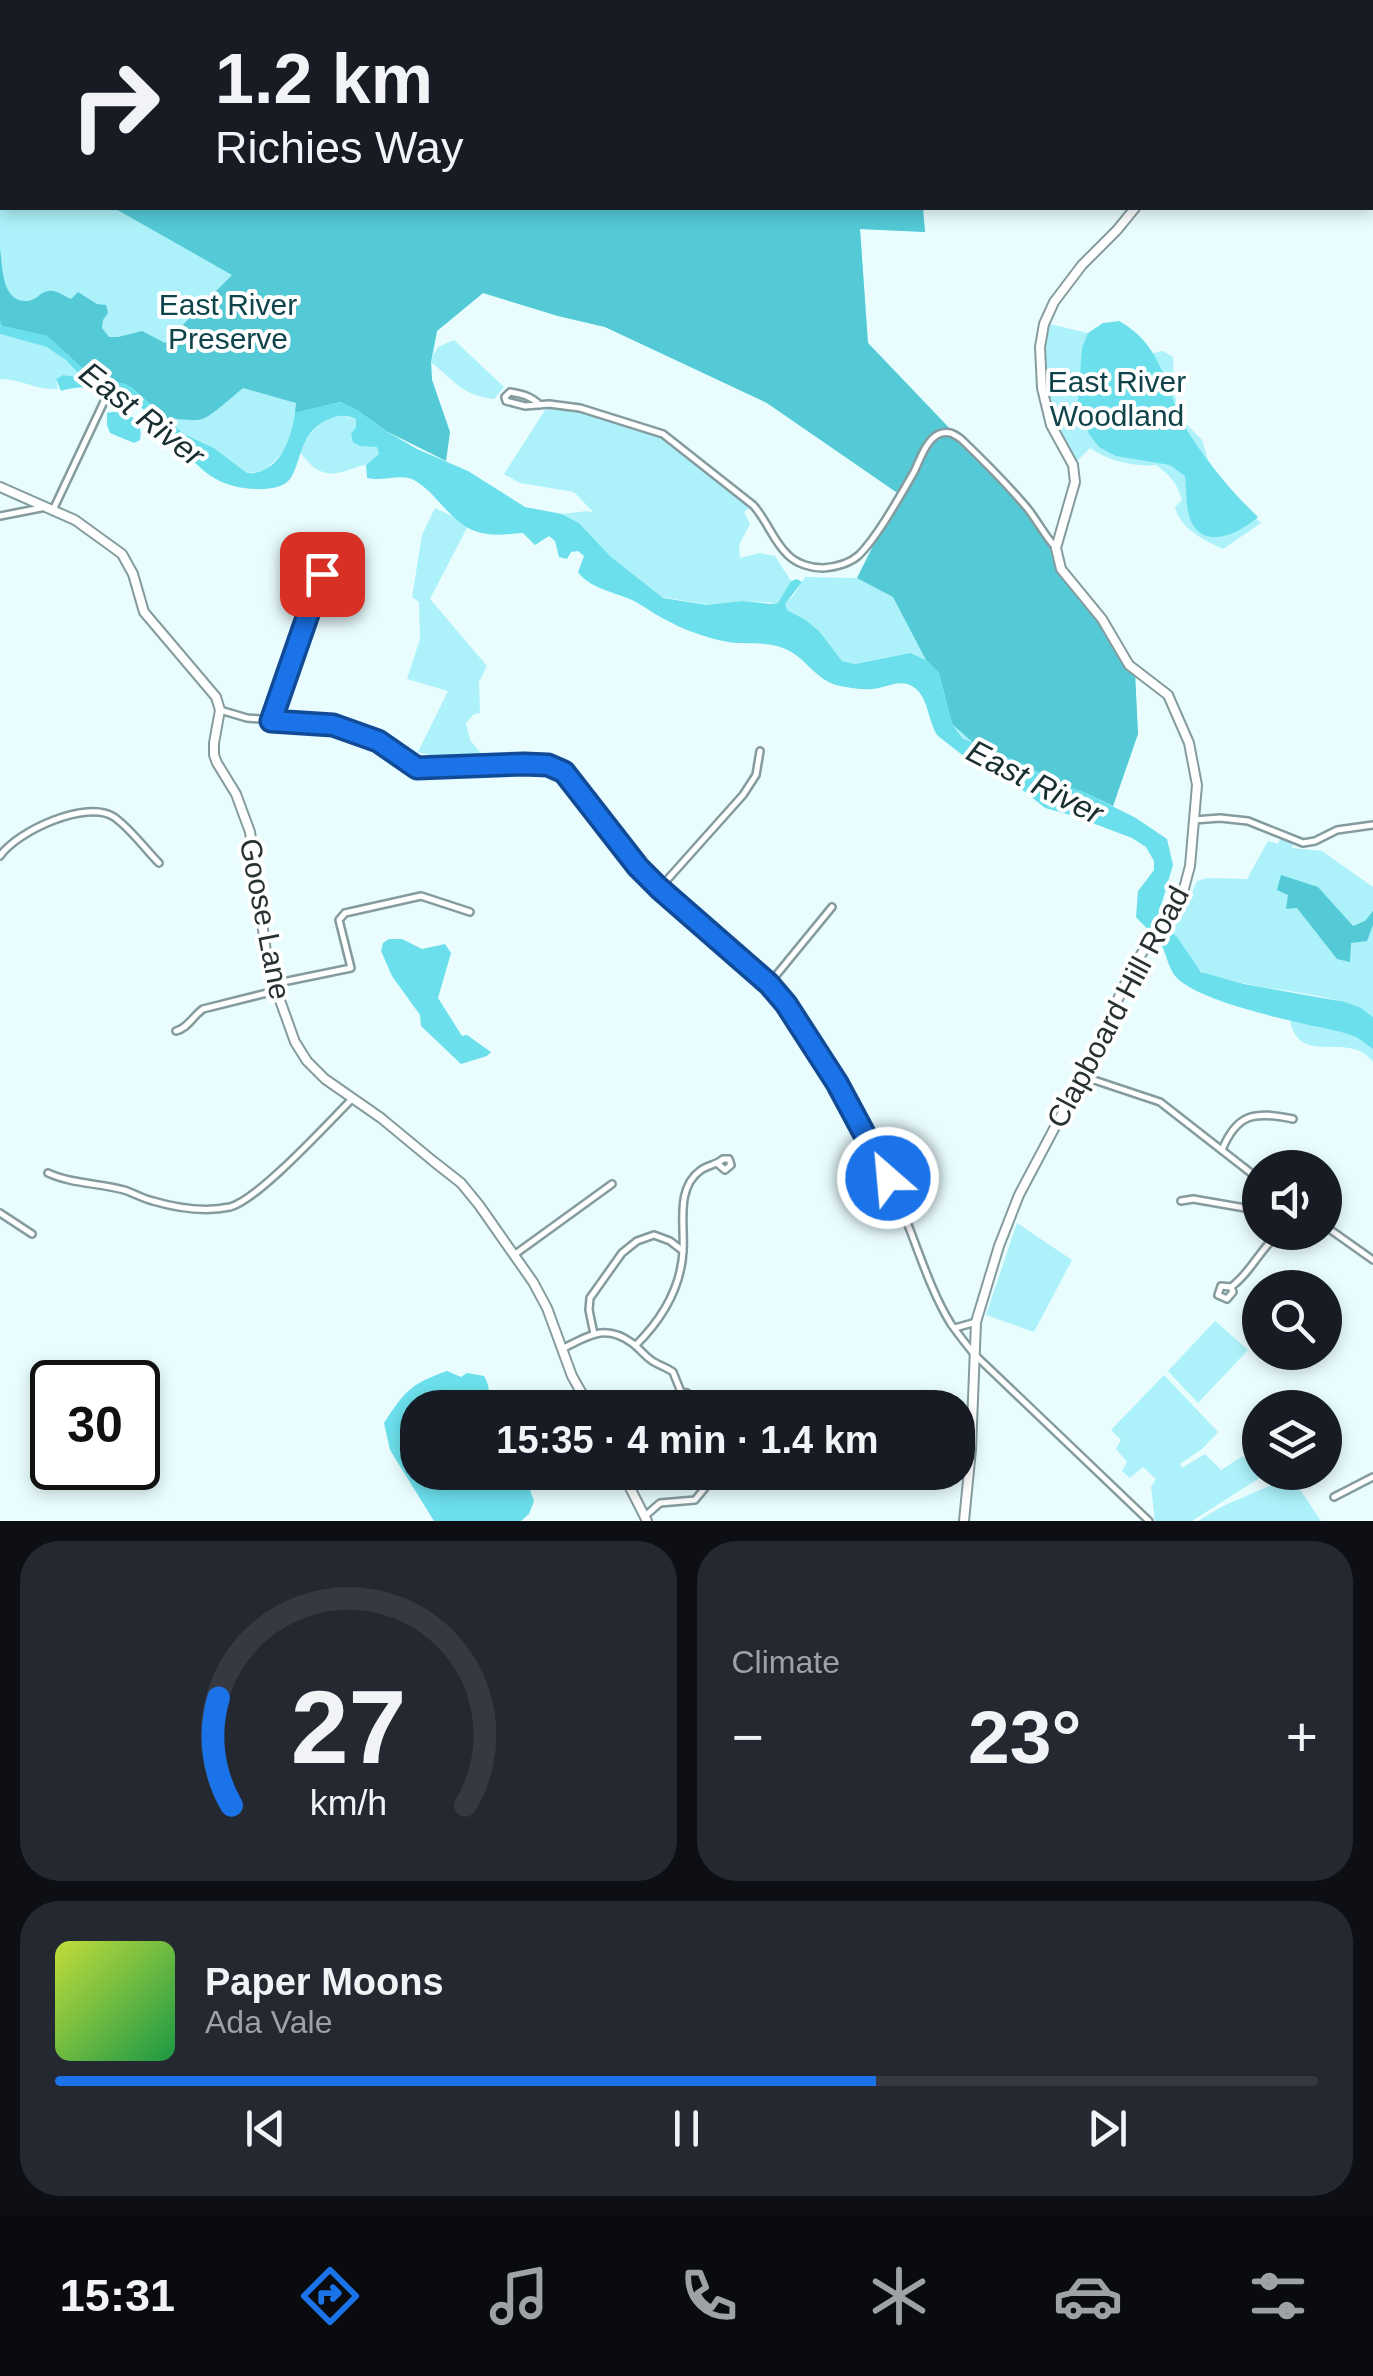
<!DOCTYPE html>
<meta charset="utf-8">
<style>
:root{--surface:#171b24;--page:#242831;--text:#f1f3f6;--muted:#9ea1a6;--line:#363941;--accent:#1a73e8}
body{margin:0;font-family:Arial,sans-serif;background:var(--page);color:var(--text);height:100vh;display:flex;flex-direction:column;font-size:38px;white-space:nowrap}
*{box-sizing:border-box;margin:0}
p{font-size:32px;color:var(--muted)}
.icon{flex:none;width:55px;height:55px;fill:none;stroke:currentColor;stroke-width:2;stroke-linecap:round;stroke-linejoin:round}
.map{position:relative;height:1521px;overflow:hidden}
.side{display:flex;flex-direction:column;gap:20px;padding:20px;background:#0d0f14;flex:1}
.side>*{flex:none}
.banner{position:absolute;left:0px;top:0px;width:1375px;height:210px;box-shadow:0 5px 15px #0003;background:#171b24;color:var(--text);overflow:hidden}
.controls{position:absolute;left:1242px;top:1150px;display:grid;gap:20px}
.controls a{display:grid;place-items:center;width:100px;height:100px;border-radius:50%;background:var(--surface);box-shadow:0 5px 15px #0003;font-size:50px}
.speed{position:absolute;left:30px;top:1360px;display:flex;gap:20px;font-size:50px;font-weight:700;text-align:center}
.speed>*{display:grid;place-content:center;width:130px;height:130px;border-radius:50%;background:var(--surface);box-shadow:0 5px 15px #0003;line-height:1}
.speed .limit{border:5px solid #111;border-radius:15px;background:#fff;color:#111}
.pin{position:absolute;display:grid;place-items:center;width:85px;height:85px;color:#fff;margin:-42px;border-radius:20px;box-shadow:0 5px 15px #0006}
.me{position:absolute;width:110px;margin:-55px;rotate:333deg;stroke-linejoin:round;filter:drop-shadow(0 0 8px #0008)}
.turn{display:flex;align-items:center;gap:35px;height:210px;padding:0 50px;font-size:45px}
.turn .icon{width:130px;height:130px;stroke-width:2.5}
.turn b{display:block;font-size:70px;line-height:85px}
.big{font-size:75px;font-weight:700;line-height:1.1}
.side .tile{flex:1;display:flex;flex-direction:column;justify-content:center;gap:15px;min-width:0;padding:0 35px;border-radius:40px;background:var(--page)}
.side .dial{align-items:center;gap:0}
.dial svg{height:260px;overflow:visible;fill:none;stroke:var(--line);stroke-width:7;stroke-linecap:round;text-anchor:middle}
.dial text{fill:var(--text);stroke:none}
.song{display:flex;align-items:center;gap:30px}
.cover{width:120px;height:120px;border-radius:15px;background:linear-gradient(135deg,hsl(70 70% 55%),hsl(140 70% 35%))}
.played{height:10px;border-radius:5px;background:linear-gradient(90deg,var(--accent) 65%,var(--line) 65%)}
.keys{display:flex;justify-content:space-around;direction:ltr}
.heat{display:flex;justify-content:space-between;align-items:center;font-size:55px;direction:ltr}
.side .tiles{flex:1;display:grid;gap:20px;grid-template-columns:1fr 1fr}
.tile:last-child{grid-column:span 2}
.trip{position:absolute;left:400px;top:1390px;width:575px;height:100px;border-radius:40px;background:var(--surface);box-shadow:0 5px 15px #0003;font-weight:700;line-height:100px;text-align:center}
.dock{display:flex;height:160px;justify-content:space-around;align-items:center;background:#090b0e;color:var(--muted)}
.dock .icon{width:70px;height:70px}
.dock .selected{color:var(--accent)}
.dock b{font-size:45px;color:var(--text)}
.map>svg:first-child{display:block}
.green{fill:#adf2fa}
.forest{fill:#53cad6}
.water{fill:#6be0ec}
.lines{fill:none;stroke-linecap:round;stroke-linejoin:round}
.street-casing{stroke:#859c9f;stroke-width:10}
.secondary-casing{stroke:#859c9f;stroke-width:12}
.street{stroke:#fff;stroke-width:5}
.secondary{stroke:#fff;stroke-width:8}
.route-casing{stroke:#114b97;stroke-width:25}
.route{stroke:#1a73e8;stroke-width:18}
.labels{text-anchor:middle;stroke-width:8;stroke-linejoin:round;paint-order:stroke}
.park-label{font-size:30px;fill:#0e444a;stroke:#fff}
.street-label{font-size:30px;fill:#283233;stroke:#fff}
.water-label{font-size:32px;font-style:italic;fill:#192e30;stroke:#fff}
</style>
<div class="map">
<svg width="1373" height="1521" viewBox="0 0 1373 1521">
<rect width="100%" height="100%" fill="#e9fdff"/>
<!-- green -->
<g class="green">
<path d="M2,49V208H923L925,232L860,229L868,343L955,434L1058,558L1135,673L1138,734L1113,806L962,738L955,732L910,653L855,664L842,661L820,632L806,620L787,610L784,604L793,596L805,577L857,578L899,494L765,402L605,327L558,316L483,293L437,331L433,356L438,347L454,340L504,387L494,399C461,395 455,381 431,362L432,380L450,432L446,461L339,402L291,434L284,451L265,471L247,473L214,448L184,434L153,406L57,355L67,361L82,379L63,375L56,379L58,389C39,391 20,379 0,379V334L41,345L0,328V52Z"/>
<path d="M1046,323L1133,344L1153,353L1163,351L1173,357L1174,394L1184,422L1202,440L1208,460L1229,492L1261,523L1223,549C1204,540 1181,530 1175,507L1182,500C1177,483 1170,475 1156,465C1134,467 1108,461 1090,448L1073,465C1051,414 1033,380 1046,323Z"/>
<path d="M549,404L563,405L663,434L753,505L744,512L750,524L739,545L740,558L760,553L775,556L791,581L778,603L743,601L716,606L661,597L611,557L579,523L562,514L587,511L594,513L574,492L520,483L504,474Z"/>
<path d="M340,415L356,419L360,446H377L379,454L366,465C356,466 351,470 342,472C321,477 312,468 300,452C312,430 316,423 340,415Z"/>
<path d="M435,508L469,524L430,599L487,666L479,682L480,713L474,714L466,723L470,740L486,759L452,761L418,752L448,691L407,679L420,639L419,602L412,597L422,535Z"/>
<path d="M1282,835L1294,840L1292,848L1322,851L1373,887V1017C1335,990 1274,993 1230,980C1221,977 1207,976 1200,970C1187,959 1181,941 1166,928L1188,902L1197,881L1207,878L1247,879L1268,841L1278,844Z"/>
<path d="M1290,1020L1341,1032L1356,1037L1373,1049V1062C1350,1029 1299,1069 1290,1020Z"/>
<path d="M1017,1223L1072,1260L1034,1332L986,1315Z"/>
<path d="M1215,1321L1248,1350L1198,1403L1168,1371Z"/>
<path d="M1164,1375L1218,1432L1202,1449L1180,1464L1182,1468L1205,1454L1221,1470L1243,1456L1261,1477L1192,1521H1155L1151,1487L1156,1479L1143,1467L1130,1478L1122,1471L1127,1462L1116,1449L1121,1440L1111,1430Z"/>
<path d="M1283,1473H1289L1321,1521H1198L1223,1506L1276,1483L1279,1475Z"/>
</g>
<!-- forest -->
<g class="forest">
<path d="M46,0H911L912,2H44Z"/>
<path d="M114,208H923L925,232L860,229L868,343L955,434L1002,479L1056,548L1061,569L1102,619L1135,672L1138,734L1113,806L1086,793L1060,784L1023,764L978,747L952,724L939,673L926,660L893,597L857,578L899,494L767,403L605,327L558,316L483,293L437,331L431,361L432,380L450,432L446,461L386,431L357,410L340,402L295,413L296,403L243,388C234,395 212,416 202,419C193,422 178,418 167,419L132,388L125,384L93,378L47,336L2,326L0,321V249C3,267 1,302 27,301C36,301 40,292 48,291C56,289 64,296 71,299L78,292L97,304L106,305L108,313L103,320L102,328L109,337H118L142,331L165,343L232,275Z"/>
<path d="M1281,875L1318,887L1353,926L1365,921L1373,911V925L1367,941L1351,943L1350,962L1337,959L1297,908L1286,909L1288,895L1277,890Z"/>
</g>
<!-- water -->
<g class="water">
<path d="M0,321L2,326L47,336L93,378L125,384L132,388L184,434L214,448L247,473C279,475 291,440 295,413L340,402L357,410L386,431L417,449L468,471L525,507L562,514L579,523L611,557L663,598L707,605L743,601L770,604L778,603L791,581L797,579L802,582L785,604L787,610L806,620L820,632L842,661L855,664L910,653L926,660L939,673L952,724L962,738L1023,764L1060,784L1086,793L1136,818L1167,839L1173,865L1158,916L1166,928L1177,937L1201,972L1244,984L1345,1002L1361,1008L1373,1017V1049L1356,1037L1341,1032C1301,1023 1209,1005 1179,980C1168,970 1168,958 1162,946C1156,936 1144,926 1136,917L1138,891L1154,870V861L1146,847L1132,838L1074,816L1045,808L1010,780L979,768L938,736C928,723 929,699 915,688C901,677 887,688 871,689C861,690 842,687 833,684C813,676 803,655 783,648C763,640 744,646 723,641C706,637 687,631 672,623C658,617 646,607 632,600C614,592 589,588 578,572L584,556L578,551L571,552L567,559L559,557L555,541L549,536L535,545L523,533C507,534 490,537 475,531C450,522 437,493 414,480C401,473 382,482 367,478L366,465L379,454L377,447L360,446L353,442L351,434L356,427V419C344,414 338,415 327,420C296,434 302,471 286,483C275,491 248,490 234,486C196,477 180,440 153,417C127,395 95,380 61,391L56,379L63,375L82,378L67,361L47,347L0,334Z"/>
<path d="M1119,321C1168,348 1164,396 1192,438C1210,466 1234,494 1258,517C1242,531 1209,550 1193,525C1185,511 1187,491 1185,476L1170,465L1116,456L1099,447L1089,434L1078,401L1082,348L1088,333L1103,323Z"/>
<path d="M112,412C129,412 144,420 140,440L134,443L110,433L107,425V413Z"/>
<path d="M389,939H402L422,949L445,944L451,953L438,998L462,1036L467,1035L491,1052L487,1056L461,1064L421,1026L420,1015L392,976L381,951L383,943Z"/>
<path d="M447,1371L461,1377L467,1373L484,1376C492,1390 485,1393 499,1407L418,1408V1472L524,1473L534,1501L529,1514L521,1521H434L390,1450L384,1423C405,1391 410,1384 447,1371Z"/>
</g>
<g class="lines">
<!-- street casing -->
<g class="street-casing">
<g id="street">
<path d="M1372,134L1373,133"/>
<path d="M540,405C531,396 522,394 510,392L505,397L506,401L525,406L549,404L580,408L663,434L753,505C767,520 773,541 788,555C797,564 811,568 823,568C836,567 849,564 859,555C878,536 900,496 914,472C920,460 926,440 939,434C948,430 954,434 961,439C984,461 1007,484 1028,509C1038,522 1045,536 1056,548"/>
<path d="M53,510L109,391"/>
<path d="M0,516L41,508"/>
<path d="M220,710L247,718L333,725L378,741L417,767L525,764L548,765L564,772C595,811 622,855 660,889C702,928 755,960 788,1007C829,1067 868,1131 897,1198C915,1238 928,1287 951,1324C958,1334 966,1344 974,1354L1149,1521"/>
<path d="M271,721L322,574"/>
<path d="M1194,820L1220,818L1248,821L1303,843L1315,841L1337,830L1373,825"/>
<path d="M0,856C17,831 87,799 114,817C131,829 145,849 159,863"/>
<path d="M659,889L743,795L756,775L760,751"/>
<path d="M273,984L351,968L339,920L345,913L421,896L470,912"/>
<path d="M769,984L832,907"/>
<path d="M176,1031C187,1029 194,1015 203,1009L275,991"/>
<path d="M1082,1076L1160,1102L1260,1180"/>
<path d="M1222,1150C1237,1113 1255,1111 1293,1119"/>
<path d="M48,1173C72,1184 99,1183 124,1190C134,1193 143,1199 153,1201C177,1208 206,1212 230,1207C258,1200 328,1123 352,1099"/>
<path d="M1181,1201L1193,1199L1245,1208L1252,1207L1260,1202"/>
<path d="M0,1213L32,1234"/>
<path d="M1325,1226L1373,1260"/>
<path d="M683,1251C685,1226 675,1188 701,1170C708,1165 716,1165 723,1159H729L731,1165L725,1170L718,1164"/>
<path d="M514,1255L612,1184"/>
<path d="M1231,1287L1233,1292L1227,1299L1218,1295L1221,1286L1231,1287C1252,1272 1262,1245 1281,1232"/>
<path d="M955,1328L976,1322"/>
<path d="M594,1334L589,1310L590,1298L622,1253L637,1241L654,1235L670,1241L683,1251C681,1289 662,1319 636,1345"/>
<path d="M562,1349C588,1336 605,1323 632,1343C639,1348 644,1355 651,1360C658,1365 666,1367 673,1372L681,1392L678,1397L684,1401L688,1396L687,1393L681,1392"/>
<path d="M1334,1497L1373,1477"/>
<path d="M644,1517L660,1503L695,1500L718,1472"/>
</g>
</g>
<!-- secondary casing -->
<g class="secondary-casing">
<g id="secondary">
<path d="M1141,0L1142,2"/>
<path d="M0,487L75,520L122,554L133,574L144,612L216,697L220,710L214,743V755L217,763L236,794L250,832L268,967L295,1042L307,1061L325,1079L381,1118L433,1161L461,1183L479,1205L533,1282L547,1308L572,1376L590,1408"/>
<path d="M622,1472L647,1521"/>
<path d="M964,1521L971,1450L976,1322L999,1246L1019,1195L1082,1076L1135,963L1182,896L1190,866L1197,785L1189,743L1168,695L1129,665L1102,619L1061,569L1056,548L1075,482L1073,465L1051,425L1042,388L1040,347L1044,324L1054,302L1082,265L1117,230L1135,208"/>
</g>
</g>
<!-- street -->
<use href="#street" class="street"/>
<!-- secondary -->
<use href="#secondary" class="secondary"/>
</g>
<g class="lines">
<!-- route casing -->
<g class="route-casing">
<path id="route" d="M322,574L271,721L333,725L378,741L417,768L524,764L548,765L564,772L638,867L659,888L769,984L786,1004L837,1083L888,1178"/>
</g>
<!-- route -->
<use href="#route" class="route"/>
</g>
<g class="labels">
<!-- park labels -->
<g class="park-label">
<text x="228" y="315">East River<tspan x="228" dy="34">Preserve</tspan></text>
<text x="1117" y="392">East River<tspan x="1117" dy="34">Woodland</tspan></text>
</g>
<!-- street labels -->
<g class="street-label">
<text transform="translate(265 919) rotate(79)" y="10">Goose Lane</text>
<text transform="translate(1118 1007) rotate(-62)" y="10">Clapboard Hill Road</text>
</g>
<!-- water labels -->
<g class="water-label">
<text transform="translate(142 414) rotate(38)" y="11">East River</text>
<text transform="translate(1035 782) rotate(27)" y="11">East River</text>
</g>
</g>
</svg>
<div class="controls">
<a><svg class="icon" aria-label="sound" viewBox="0 0 24 24"><path d="M4 9h4l5-4v14l-5-4H4zM17 9q2 3 0 6"/></svg></a>
<a><svg class="icon" aria-label="search" viewBox="0 0 24 24"><circle cx="10" cy="10" r="6"/><path d="M15 15l6 6"/></svg></a>
<a><svg class="icon" aria-label="layers" viewBox="0 0 24 24"><path d="M12 4l9 5-9 5-9-5zM3 14l9 5 9-5"/></svg></a>
</div>
<div class="speed"><div class="limit">30</div></div>
<div class="pin" style="left:322px;top:574px;background:#d93025"><svg class="icon" aria-label="arrive" viewBox="0 0 24 24"><path d="M6 21V4h12l-3 4 3 4H6"/></svg></div>
<svg class="me" style="left:888px;top:1178px" viewBox="-20 -20 40 40"><circle r="17" fill="#1a73e8" stroke="#fff" stroke-width="3"/><path d="M0-11L8 9 0 5-8 9z" fill="#fff"/></svg>
<div class="trip">15:35 · 4 min · 1.4 km</div>
<div class="banner">
<div class="turn"><svg class="icon" aria-label="right" viewBox="0 0 24 24"><path d="M7 20v-9h11M14 6l5 5-5 5"/></svg><div><b>1.2 km</b>Richies Way</div></div>
</div>
</div>
<section class="side">
<div class="tiles">
<div class="tile dial"><svg viewBox="0 0 100 80">
<path d="M14 69A42 42 0 1 1 86 69"/>
<path d="M14 69A42 42 0 0 1 10 36" stroke="#1a73e8"/>
<text x="50" y="56" font-size="32" font-weight="700">27</text>
<text x="50" y="72" font-size="11">km/h</text>
</svg></div>
<div class="tile"><p>Climate</p>
<div class="heat"><a>−</a><b class="big">23°</b><a>+</a></div>
</div>
<div class="tile">
<div class="song"><i class="cover"></i><div><b>Paper Moons</b><p>Ada Vale</p></div></div>
<div class="played"></div>
<div class="keys"><svg class="icon" aria-label="previous" viewBox="0 0 24 24"><path d="M18 5L8 12l10 7zM5 5v14"/></svg><svg class="icon" aria-label="pause" viewBox="0 0 24 24"><path d="M8 5v14M16 5v14"/></svg><svg class="icon" aria-label="next" viewBox="0 0 24 24"><path d="M6 5l10 7-10 7zM19 5v14"/></svg></div>
</div>
</div>
</section>
<nav class="dock">
<b>15:31</b>
<svg class="icon selected" aria-label="directions" viewBox="0 0 24 24"><path d="M12 3l9 9-9 9-9-9zM9 14v-3h6M13 9l2 2-2 2"/></svg>
<svg class="icon" aria-label="music" viewBox="0 0 24 24"><path d="M9 18V5l10-2v13"/><circle cx="6" cy="18" r="3"/><circle cx="16" cy="16" r="3"/></svg>
<svg class="icon" aria-label="phone" viewBox="0 0 24 24"><path d="M5 4h4l2 5-3 2q2 4 5 5l2-3 5 2v4C11 20 4 13 5 4z"/></svg>
<svg class="icon" aria-label="climate" viewBox="0 0 24 24"><path d="M12 3v18M4 7l16 10M4 17L20 7"/></svg>
<svg class="icon" aria-label="car" viewBox="0 0 24 24"><path d="M5 17H2v-5l4-1 3-4h7l3 4 3 1v5h-3M9 17h6M6 11h13"/><circle cx="7" cy="17" r="2"/><circle cx="17" cy="17" r="2"/></svg>
<svg class="icon" aria-label="filters" viewBox="0 0 24 24"><path d="M4 7h16M4 17h16"/><circle cx="9" cy="7" r="2"/><circle cx="15" cy="17" r="2"/></svg>
</nav>
